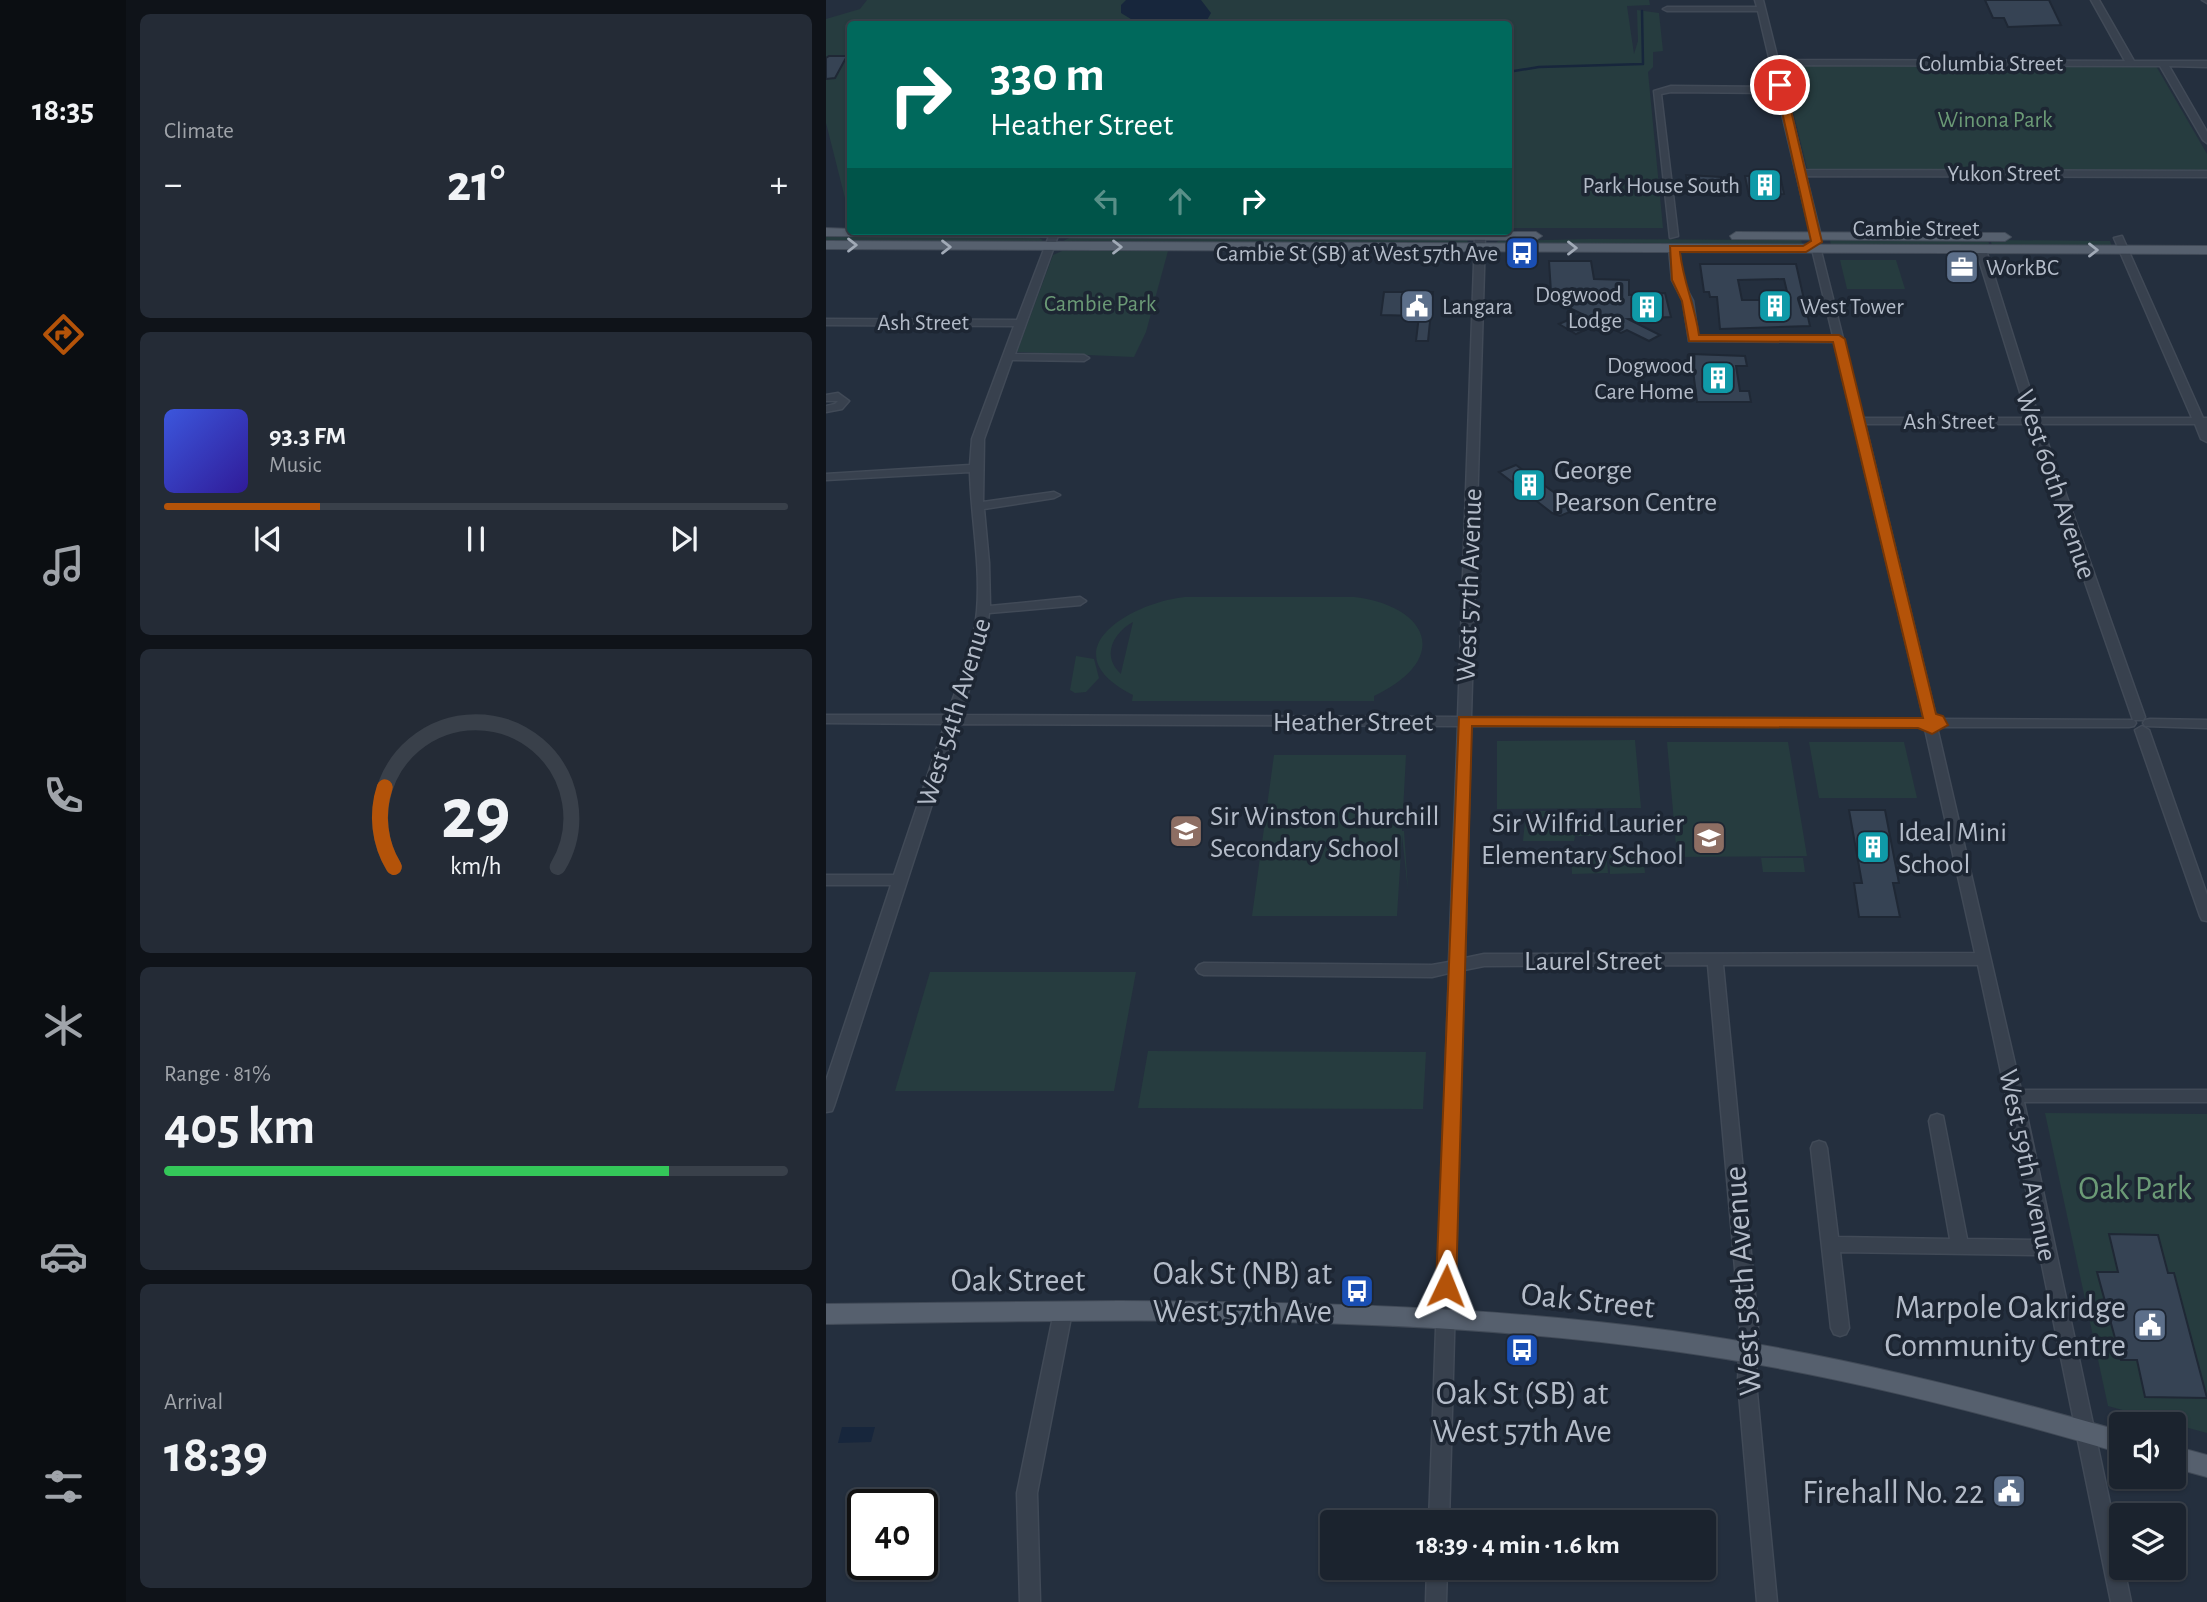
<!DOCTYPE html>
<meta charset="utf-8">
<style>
:root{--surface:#1b232e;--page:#242b36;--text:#f1f3f6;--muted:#a0a4aa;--line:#39404a;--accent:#b45309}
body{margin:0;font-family:"Alegreya Sans",sans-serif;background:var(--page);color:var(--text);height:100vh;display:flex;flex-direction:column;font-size:26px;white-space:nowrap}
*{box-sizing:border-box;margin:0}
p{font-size:23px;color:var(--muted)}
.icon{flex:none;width:38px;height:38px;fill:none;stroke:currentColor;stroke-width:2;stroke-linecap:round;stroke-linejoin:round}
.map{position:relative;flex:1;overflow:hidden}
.panel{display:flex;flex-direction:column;gap:14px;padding:14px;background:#0f1319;width:700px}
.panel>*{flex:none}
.guide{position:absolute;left:21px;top:21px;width:665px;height:214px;border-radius:7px;box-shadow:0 2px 5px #0004,0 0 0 2px var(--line);background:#00695c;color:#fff;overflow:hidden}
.fabs{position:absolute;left:1283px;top:1412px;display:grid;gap:14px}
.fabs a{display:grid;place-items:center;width:77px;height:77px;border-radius:7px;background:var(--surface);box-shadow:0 2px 5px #0004,0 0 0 2px var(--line);font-size:35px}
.speed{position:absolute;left:21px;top:1489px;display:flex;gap:14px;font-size:35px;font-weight:700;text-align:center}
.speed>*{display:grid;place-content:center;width:91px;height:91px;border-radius:50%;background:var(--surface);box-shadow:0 2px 5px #0004,0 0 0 2px var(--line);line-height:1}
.speed .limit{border:4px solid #111;border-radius:10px;background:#fff;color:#111}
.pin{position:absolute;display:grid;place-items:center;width:60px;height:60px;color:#fff;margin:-30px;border:4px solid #fff;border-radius:50%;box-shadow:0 2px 7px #0007}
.me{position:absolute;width:77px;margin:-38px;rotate:2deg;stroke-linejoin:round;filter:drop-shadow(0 0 5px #0008)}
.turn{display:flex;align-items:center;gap:24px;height:147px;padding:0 28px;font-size:32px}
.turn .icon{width:91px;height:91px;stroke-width:2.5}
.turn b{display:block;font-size:49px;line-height:60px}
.lanes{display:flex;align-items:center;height:66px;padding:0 28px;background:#0003;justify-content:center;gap:35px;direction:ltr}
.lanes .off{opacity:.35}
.big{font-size:52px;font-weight:700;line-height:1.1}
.panel .card{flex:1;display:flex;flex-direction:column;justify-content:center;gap:10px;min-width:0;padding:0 24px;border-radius:10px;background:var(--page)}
.panel .dial{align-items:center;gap:0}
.dial svg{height:182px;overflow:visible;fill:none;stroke:var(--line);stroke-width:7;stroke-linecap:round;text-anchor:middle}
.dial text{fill:var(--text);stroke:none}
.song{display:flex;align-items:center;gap:21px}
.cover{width:84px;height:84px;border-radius:10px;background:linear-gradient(135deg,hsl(230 70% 55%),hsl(250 70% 35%))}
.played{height:7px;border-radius:4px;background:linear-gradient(90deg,var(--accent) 25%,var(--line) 25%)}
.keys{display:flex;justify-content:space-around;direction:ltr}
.heat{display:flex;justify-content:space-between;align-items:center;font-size:38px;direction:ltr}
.charge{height:10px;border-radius:5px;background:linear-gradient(90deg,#34c759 81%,var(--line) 0)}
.trip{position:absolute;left:494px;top:1510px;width:396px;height:70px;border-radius:7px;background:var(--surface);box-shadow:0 2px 5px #0004,0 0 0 2px var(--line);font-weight:700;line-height:70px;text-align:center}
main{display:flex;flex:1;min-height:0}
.menu{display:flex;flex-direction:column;width:126px;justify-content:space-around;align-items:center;background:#0b0e12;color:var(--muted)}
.menu .icon{width:49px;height:49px}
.menu .on{color:var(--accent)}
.menu b{font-size:32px;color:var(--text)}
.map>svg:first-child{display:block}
.green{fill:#263c3f;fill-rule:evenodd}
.water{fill:#17263c}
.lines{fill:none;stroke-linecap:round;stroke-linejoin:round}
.stream{stroke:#17263c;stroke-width:2.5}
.building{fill:#364354;stroke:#1f2835;stroke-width:2;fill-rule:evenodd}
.minor-casing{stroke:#414a57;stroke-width:3}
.major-casing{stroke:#414a57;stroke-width:2}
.minor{fill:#38414e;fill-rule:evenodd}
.major{fill:#56606e;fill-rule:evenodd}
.oneway{stroke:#a1aab7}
.route{fill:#b45309;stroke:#753606;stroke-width:2}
.labels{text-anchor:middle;stroke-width:7;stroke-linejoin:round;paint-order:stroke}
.far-street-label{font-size:23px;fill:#b4bcc9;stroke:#1d2633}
.far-park-label{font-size:23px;fill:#6b9a76;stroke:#1d2633}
.far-poi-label{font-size:23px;fill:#b4bcc9;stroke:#1d2633;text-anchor:end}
.poi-label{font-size:28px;fill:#b4bcc9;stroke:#1d2633;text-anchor:start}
.street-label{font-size:28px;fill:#b4bcc9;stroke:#1d2633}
.near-park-label{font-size:33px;fill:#6b9a76;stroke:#1d2633}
.near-poi-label{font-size:33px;fill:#b4bcc9;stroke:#1d2633;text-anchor:end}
.near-street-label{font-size:33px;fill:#b4bcc9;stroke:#1d2633}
</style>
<main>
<nav class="menu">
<b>18:35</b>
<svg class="icon on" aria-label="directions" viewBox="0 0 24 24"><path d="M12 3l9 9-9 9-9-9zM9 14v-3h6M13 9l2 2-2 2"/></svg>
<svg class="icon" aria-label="music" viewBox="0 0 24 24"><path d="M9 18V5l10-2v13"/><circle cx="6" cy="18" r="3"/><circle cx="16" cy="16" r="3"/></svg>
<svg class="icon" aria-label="phone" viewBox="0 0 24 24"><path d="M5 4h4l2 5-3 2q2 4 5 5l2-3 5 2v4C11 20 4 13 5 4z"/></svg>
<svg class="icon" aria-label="climate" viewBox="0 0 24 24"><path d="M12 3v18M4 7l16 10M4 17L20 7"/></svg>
<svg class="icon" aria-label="car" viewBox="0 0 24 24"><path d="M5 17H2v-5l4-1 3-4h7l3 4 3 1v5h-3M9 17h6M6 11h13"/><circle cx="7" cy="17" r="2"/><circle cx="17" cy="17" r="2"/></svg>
<svg class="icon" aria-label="filters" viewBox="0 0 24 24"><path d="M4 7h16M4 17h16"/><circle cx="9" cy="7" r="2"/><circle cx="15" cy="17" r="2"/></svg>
</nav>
<section class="panel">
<div class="card"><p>Climate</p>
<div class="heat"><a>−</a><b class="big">21°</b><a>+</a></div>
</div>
<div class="card">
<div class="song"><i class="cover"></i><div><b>93.3 FM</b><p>Music</p></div></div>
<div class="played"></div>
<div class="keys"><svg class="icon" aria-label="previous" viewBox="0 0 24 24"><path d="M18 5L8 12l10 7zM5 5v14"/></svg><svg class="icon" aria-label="pause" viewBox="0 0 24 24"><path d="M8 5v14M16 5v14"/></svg><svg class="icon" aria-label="next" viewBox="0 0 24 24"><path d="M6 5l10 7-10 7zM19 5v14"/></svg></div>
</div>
<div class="card dial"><svg viewBox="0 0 100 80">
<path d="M14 69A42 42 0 1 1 86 69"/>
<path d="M14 69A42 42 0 0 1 10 34" stroke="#b45309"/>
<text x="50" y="56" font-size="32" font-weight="700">29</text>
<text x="50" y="72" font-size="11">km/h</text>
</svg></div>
<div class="card"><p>Range · 81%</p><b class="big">405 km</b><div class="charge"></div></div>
<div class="card"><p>Arrival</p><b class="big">18:39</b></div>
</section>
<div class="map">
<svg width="1381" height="1602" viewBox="0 0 1381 1602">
<rect width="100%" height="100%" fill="#242f3e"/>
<!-- green -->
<g class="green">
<path d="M41,0H823L824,5L801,6L808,54L812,41L811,10L833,13L837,51L827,52V67L822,72L837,228H683L682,24H24L23,214L0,123V19L34,9Z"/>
<path d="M956,66H1330L1381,154V171L986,170L981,168Z"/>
<path d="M0,236H209L217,240L213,243H0Z"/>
<path d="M245,237L642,239L641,245L235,242Z"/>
<path d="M764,239L975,240L977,246L670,243L672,241Z"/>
<path d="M1004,240H1162L1164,247L1005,246Z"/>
<path d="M1164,240L1278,241H1284L1286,247H1167Z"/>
<path d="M236,251H342L320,332L308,357L191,352L227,255Z"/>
<path d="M1014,260H1070L1079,289H1021Z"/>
<path d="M359,597H528C603,606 626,659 548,696V701H306L307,695C222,652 303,603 359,597ZM307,622L295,673V674C275,656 287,633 307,622Z"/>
<path d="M250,656L268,659L273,678L260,692L249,693L244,690Z"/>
<path d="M809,740L815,808L671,809V741Z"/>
<path d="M841,742H962L981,856L851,857Z"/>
<path d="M983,742H1078L1091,798H993Z"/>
<path d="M448,755H580L576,831H578L582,891L576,835L571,916H426Z"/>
<path d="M700,811H745L746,817H766L767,836H749L748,841H697Z"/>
<path d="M780,851L782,873L746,874L745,852Z"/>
<path d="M783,852H817L819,873L784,874Z"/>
<path d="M935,858H977L979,872H937Z"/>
<path d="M104,972H310L288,1091H69Z"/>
<path d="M322,1051L600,1052L597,1109L312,1108Z"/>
<path d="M1219,1113L1381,1114V1433L1282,1406Z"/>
</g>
<!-- water -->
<g class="water">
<path d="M300,0H375L385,13L379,24H313L295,13V5Z"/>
<path d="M16,1427H49L45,1442L12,1443Z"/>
</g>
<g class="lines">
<!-- stream -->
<path class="stream" d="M682,72L713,67L817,64L816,11"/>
</g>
<!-- building -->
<g class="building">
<path d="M1159,0H1223L1235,25L1182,27L1178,18H1167Z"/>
<path d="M3,56H21L9,78L0,79V58Z"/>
<path d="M860,175L895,177L898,196L863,194Z"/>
<path d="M954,175L958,194L923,196L919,176Z"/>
<path d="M723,261H765L768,279L803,280V295L839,293L845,317L802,319L834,335L823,341L801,330L795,333L774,323L750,334L733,324L756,314L727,300L734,297L725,292Z"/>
<path d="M874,264H970L984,326L894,329L891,297H884L883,292H878ZM958,279L963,300H916L912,280Z"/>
<path d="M558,292H607L602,341H590L593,316L555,315Z"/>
<path d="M865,354L919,356L921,366H910L914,391H923L925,402H871Z"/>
<path d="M690,465L751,509L734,516L726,513L673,472Z"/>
<path d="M1023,810H1059L1073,883H1067L1074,917H1033L1028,883H1036Z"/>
<path d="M1283,1234L1332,1235L1342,1273H1348L1381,1398L1319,1397L1311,1360H1295L1271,1272H1292Z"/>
</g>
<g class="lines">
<!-- minor casing -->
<g class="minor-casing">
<g id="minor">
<path d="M929,0H937L952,60L1299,61L1265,0H1273L1308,61H1381V67L1343,66L1381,132V143L1377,140L1334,66L953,65L979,170L1381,171V177L980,176L995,236L990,239L985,236L951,93L845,92L835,94L852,236L844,238L828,91L845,86L950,87L932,11H841L837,9L841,7H931Z"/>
<path d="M1376,0H1381V3Z"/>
<path d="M225,231L233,233L189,354L258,355L263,358L258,361L186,360L158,439L157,502L228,492L234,495L228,498L158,509L163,563L164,606L254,597L260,601L254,605L163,613L160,636L135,715L632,717L649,236L654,233L659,236L645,717L1098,719L1008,342L863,341L857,301L846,280L843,248L848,245L853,248L856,280L867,301L872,336H1007L986,249L994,247L1037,418H1202L1150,250L1155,247L1160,250L1213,418H1366L1288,238L1296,236L1377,418H1381V442L1375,439L1369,424H1215L1319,717L1317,720H1308L1310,723L1308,726L1303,727H1111L1195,1090H1381V1102H1198L1295,1555V1568H1298L1305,1602H1285L1214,1255L1014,1252L1023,1328L1020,1334L1014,1336L1008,1334L1005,1328L985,1148L987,1143L993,1141L999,1143L1001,1148L1012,1237L1124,1239L1103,1121L1105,1116L1111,1114L1117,1116L1141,1239L1211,1240L1152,965H897L932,1325L930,1382L951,1602H931L912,1382L914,1325L882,965L658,966L638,970L623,1522H603L623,973L606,977L378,975L373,973L370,969L373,965L378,963L606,965L623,962L632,726L132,724L8,1106L6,1111L0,1112V1081L65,885H0V875H68L119,724L0,723V715H121C133,681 148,647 151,611C155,564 145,518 144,472L0,480V474L144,465L146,439L188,326L0,325V319L191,320ZM1039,424H1204L1307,720L1114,719L1109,720V725L1101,726L1099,729L1149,953L658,954L639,958L645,726L1095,727L1100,726V721L1108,720L1110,717Z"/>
<path d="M12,393L23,401L16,409L0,412V406L9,404L12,401H0V395Z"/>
<path d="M1324,719L1381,720V728L1319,726L1317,723L1319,720Z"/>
<path d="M1316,726L1323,730L1381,895V921L1376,920L1374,916L1309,730Z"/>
<path d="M237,1304L243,1306L246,1312L211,1493L214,1602H194L191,1493L228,1312L231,1306Z"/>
<path d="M601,1568H621L620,1602H600Z"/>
</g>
</g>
<!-- major casing -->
<g class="major-casing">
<g id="major">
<path d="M0,228L24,229V231L710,232L716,236L710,240L0,236Z"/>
<path d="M910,232L1179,233L1185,237L1179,241L906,239L904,236Z"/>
<path d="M0,241L1381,246V254L0,249Z"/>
<path d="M293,1301C478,1302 663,1306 847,1331C999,1352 1148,1389 1295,1431V1453C1148,1410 999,1372 847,1351C566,1312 282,1320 0,1324V1304Z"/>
<path d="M1348,1446L1381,1455V1477L1348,1468Z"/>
</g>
</g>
<!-- minor -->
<use href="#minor" class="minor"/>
<!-- major -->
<use href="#major" class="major"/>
</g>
<!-- one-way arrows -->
<defs><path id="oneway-chevron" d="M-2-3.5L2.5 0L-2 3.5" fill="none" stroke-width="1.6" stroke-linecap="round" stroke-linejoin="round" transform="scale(1.75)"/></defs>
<g class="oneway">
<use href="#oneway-chevron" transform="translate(26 245)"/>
<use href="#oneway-chevron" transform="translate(120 247)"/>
<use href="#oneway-chevron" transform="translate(291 247)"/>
<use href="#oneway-chevron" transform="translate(746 248)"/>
<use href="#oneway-chevron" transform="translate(1267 250)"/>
</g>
<!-- route -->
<path class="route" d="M954,82L959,85L996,242L980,252H854C857,281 869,306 873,335H1013L1019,339L1110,714L1117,716L1122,725L1106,734L1092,728L646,726L630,1286L627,1292L620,1295L613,1292L610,1286L633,717L1097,718L1007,342L863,341L856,301L846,280L844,246H977L985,241L950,85Z"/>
<!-- icons -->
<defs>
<g id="building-square" transform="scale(1.75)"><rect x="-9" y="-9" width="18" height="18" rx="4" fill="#0f9aa8" stroke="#1d2633"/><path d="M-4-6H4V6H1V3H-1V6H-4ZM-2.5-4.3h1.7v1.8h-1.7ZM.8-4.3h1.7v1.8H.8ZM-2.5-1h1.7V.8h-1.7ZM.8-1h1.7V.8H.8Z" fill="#fff"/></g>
<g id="bus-square" transform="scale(1.75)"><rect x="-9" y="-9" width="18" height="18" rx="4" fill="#1a4fb4" stroke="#1d2633"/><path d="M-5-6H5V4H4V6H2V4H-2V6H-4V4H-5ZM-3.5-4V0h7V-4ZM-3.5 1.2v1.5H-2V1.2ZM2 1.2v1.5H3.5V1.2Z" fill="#fff"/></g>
<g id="office-square" transform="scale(1.75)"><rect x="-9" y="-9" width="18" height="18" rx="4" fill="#5c6f8a" stroke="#1d2633"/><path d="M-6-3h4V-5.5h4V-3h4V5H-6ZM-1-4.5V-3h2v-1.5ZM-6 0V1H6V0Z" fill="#fff"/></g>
<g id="civic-square" transform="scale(1.75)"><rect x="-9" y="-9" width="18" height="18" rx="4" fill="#5c6f8a" stroke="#1d2633"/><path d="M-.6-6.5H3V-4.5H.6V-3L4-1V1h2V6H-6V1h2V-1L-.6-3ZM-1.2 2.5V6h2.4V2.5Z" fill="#fff"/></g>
<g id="school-square" transform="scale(1.75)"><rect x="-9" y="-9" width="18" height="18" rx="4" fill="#8d6e63" stroke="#1d2633"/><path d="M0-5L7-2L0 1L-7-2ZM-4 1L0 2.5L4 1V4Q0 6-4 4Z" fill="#fff"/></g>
</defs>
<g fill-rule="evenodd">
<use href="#building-square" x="939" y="185"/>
<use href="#bus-square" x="696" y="253"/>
<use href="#office-square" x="1136" y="267"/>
<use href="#civic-square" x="591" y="306"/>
<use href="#building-square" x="949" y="306"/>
<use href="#building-square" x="821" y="307"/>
<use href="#building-square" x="892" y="378"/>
<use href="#building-square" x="703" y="485"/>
<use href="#school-square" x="360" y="831"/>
<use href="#school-square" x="883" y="838"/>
<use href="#building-square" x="1047" y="847"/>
<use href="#bus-square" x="531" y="1291"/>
<use href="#civic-square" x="1324" y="1325"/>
<use href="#bus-square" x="696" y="1350"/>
<use href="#civic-square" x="1183" y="1491"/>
</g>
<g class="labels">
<!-- far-street labels -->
<g class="far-street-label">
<text x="1165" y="71">Columbia Street</text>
<text x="1178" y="181">Yukon Street</text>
<text x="1090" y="236">Cambie Street</text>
<text x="97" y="330">Ash Street</text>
<text x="1123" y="429">Ash Street</text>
</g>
<!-- far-park labels -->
<g class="far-park-label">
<text x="1169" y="127">Winona Park</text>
<text x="274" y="311">Cambie Park</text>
</g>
<!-- far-poi labels -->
<g class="far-poi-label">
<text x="914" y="193">Park House South</text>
<text x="672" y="261">Cambie St (SB) at West 57th Ave</text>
<text x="1160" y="275" text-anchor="start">WorkBC</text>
<text x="796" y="302">Dogwood<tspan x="796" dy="26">Lodge</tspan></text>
<text x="616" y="314" text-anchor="start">Langara</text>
<text x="974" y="314" text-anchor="start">West Tower</text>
<text x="868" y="373">Dogwood<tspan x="868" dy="26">Care Home</tspan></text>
</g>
<!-- poi labels -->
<g class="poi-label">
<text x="728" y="479">George<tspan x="728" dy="32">Pearson Centre</tspan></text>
<text x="384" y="825">Sir Winston Churchill<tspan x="384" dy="32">Secondary School</tspan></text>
<text x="858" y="832" text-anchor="end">Sir Wilfrid Laurier<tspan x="858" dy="32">Elementary School</tspan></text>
<text x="1072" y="841">Ideal Mini<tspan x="1072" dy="32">School</tspan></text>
</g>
<!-- street labels -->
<g class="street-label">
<text transform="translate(1231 484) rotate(71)" y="10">West 60th Avenue</text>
<text transform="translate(642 585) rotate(-88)" y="10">West 57th Avenue</text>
<text transform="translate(127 712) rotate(-73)" y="10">West 54th Avenue</text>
<text x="527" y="731">Heather Street</text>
<text x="767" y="970">Laurel Street</text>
<text transform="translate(1203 1165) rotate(78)" y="10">West 59th Avenue</text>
</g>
<!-- near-park labels -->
<g class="near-park-label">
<text x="1309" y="1199">Oak Park</text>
</g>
<!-- near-poi labels -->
<g class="near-poi-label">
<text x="506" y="1284">Oak St (NB) at<tspan x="506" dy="38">West 57th Ave</tspan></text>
<text x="1300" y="1318">Marpole Oakridge<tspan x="1300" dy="38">Community Centre</tspan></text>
<text x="696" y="1404" text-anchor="middle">Oak St (SB) at<tspan x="696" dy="38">West 57th Ave</tspan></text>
<text x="1158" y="1503">Firehall No. 22</text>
</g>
<!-- near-street labels -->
<g class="near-street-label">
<text x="192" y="1291">Oak Street</text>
<text transform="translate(915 1281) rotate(-94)" y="12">West 58th Avenue</text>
<text transform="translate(762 1299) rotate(6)" y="12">Oak Street</text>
</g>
</g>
</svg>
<div class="fabs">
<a><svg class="icon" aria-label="sound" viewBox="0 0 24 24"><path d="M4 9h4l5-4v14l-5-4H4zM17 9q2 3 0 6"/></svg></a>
<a><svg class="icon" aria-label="layers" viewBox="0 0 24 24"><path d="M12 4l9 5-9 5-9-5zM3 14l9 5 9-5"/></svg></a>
</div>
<div class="speed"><div class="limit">40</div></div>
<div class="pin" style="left:954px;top:85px;background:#d93025"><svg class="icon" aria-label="arrive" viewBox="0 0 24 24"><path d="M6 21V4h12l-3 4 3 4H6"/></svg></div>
<svg class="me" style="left:620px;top:1286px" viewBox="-20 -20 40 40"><path d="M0-17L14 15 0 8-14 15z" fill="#b45309" stroke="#fff" stroke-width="4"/></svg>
<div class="trip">18:39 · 4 min · 1.6 km</div>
<div class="guide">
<div class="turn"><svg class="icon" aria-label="right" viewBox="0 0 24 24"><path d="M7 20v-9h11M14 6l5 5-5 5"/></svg><div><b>330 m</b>Heather Street</div></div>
<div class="lanes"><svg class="icon off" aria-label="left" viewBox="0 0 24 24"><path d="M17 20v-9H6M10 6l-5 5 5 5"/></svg><svg class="icon off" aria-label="ahead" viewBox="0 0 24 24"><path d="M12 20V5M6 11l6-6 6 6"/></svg><svg class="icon" aria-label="right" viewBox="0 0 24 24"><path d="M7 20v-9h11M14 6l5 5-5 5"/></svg></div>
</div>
</div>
</main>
